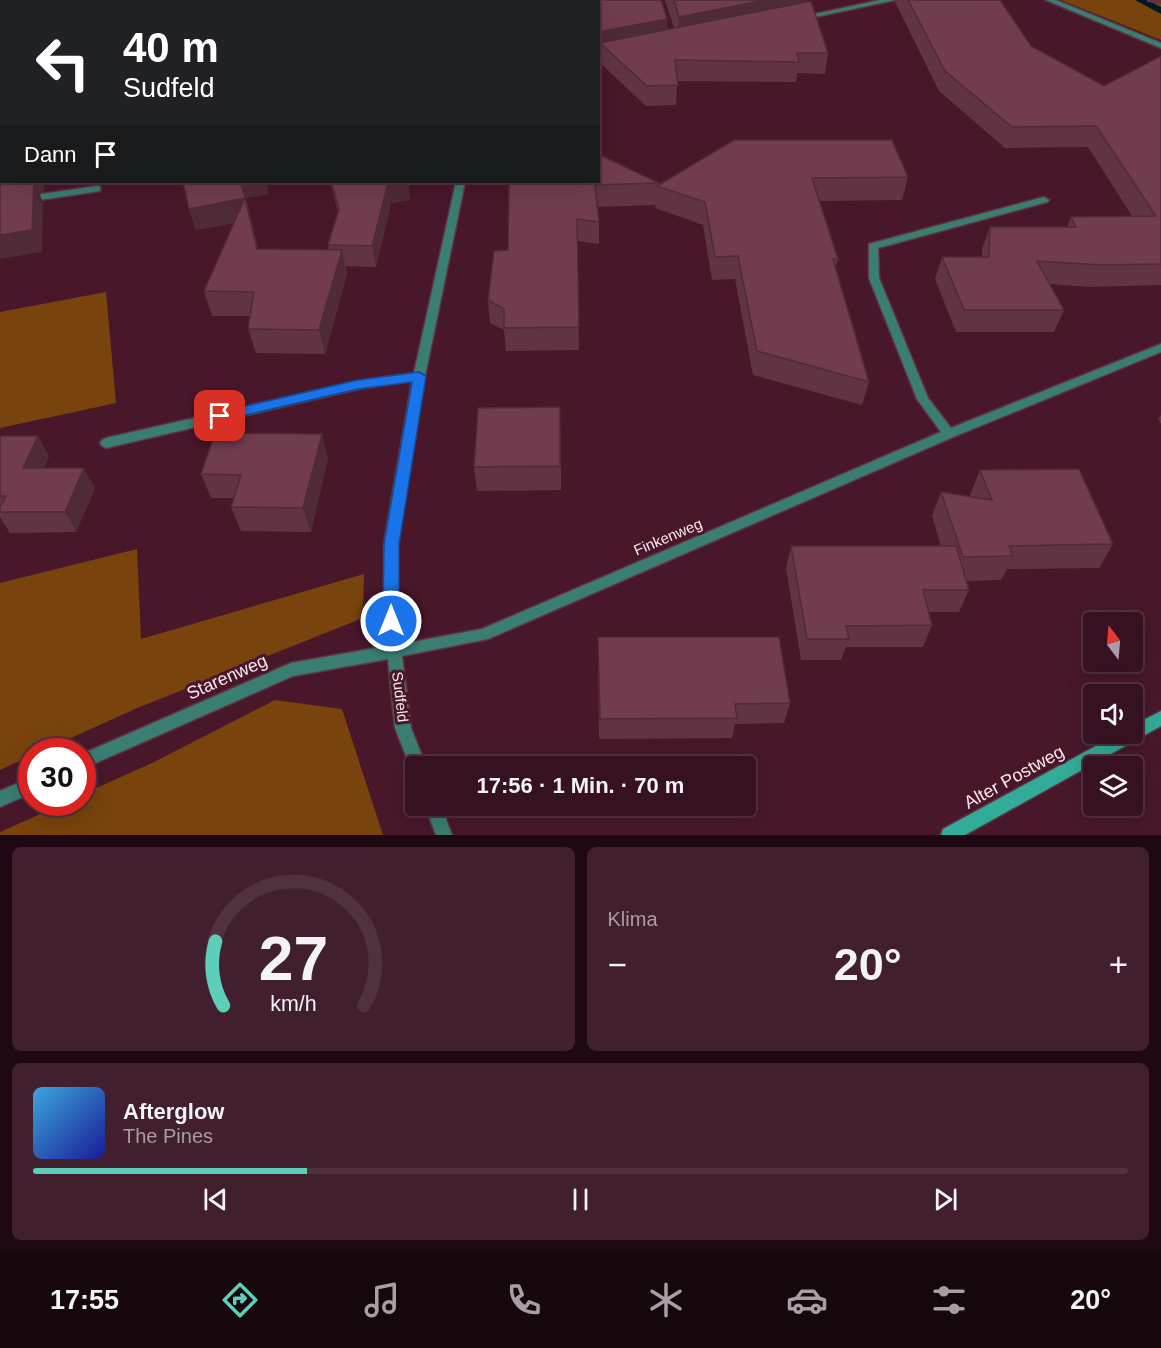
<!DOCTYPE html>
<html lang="de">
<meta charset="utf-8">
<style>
:root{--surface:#361120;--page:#411f2d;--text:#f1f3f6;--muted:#aa9da5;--line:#50313e;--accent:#5dceb9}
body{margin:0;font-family:Arial,sans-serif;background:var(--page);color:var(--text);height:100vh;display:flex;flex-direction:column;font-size:22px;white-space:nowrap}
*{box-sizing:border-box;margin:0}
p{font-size:20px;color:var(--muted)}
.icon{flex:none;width:33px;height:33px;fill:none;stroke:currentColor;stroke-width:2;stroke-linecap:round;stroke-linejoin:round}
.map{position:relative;height:835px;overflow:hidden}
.side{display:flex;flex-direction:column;gap:12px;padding:12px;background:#1e0912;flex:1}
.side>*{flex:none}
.hud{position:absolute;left:0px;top:0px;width:600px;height:183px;box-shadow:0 6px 24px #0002,0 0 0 2px var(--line);background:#202124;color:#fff;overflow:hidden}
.needle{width:39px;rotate:344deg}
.buttons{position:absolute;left:1083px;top:612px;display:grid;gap:12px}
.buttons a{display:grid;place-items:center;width:60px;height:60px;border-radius:6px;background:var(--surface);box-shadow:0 6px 24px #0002,0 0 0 2px var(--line);font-size:30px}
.speed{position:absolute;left:18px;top:738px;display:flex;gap:12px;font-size:30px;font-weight:700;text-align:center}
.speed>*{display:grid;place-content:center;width:78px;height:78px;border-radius:50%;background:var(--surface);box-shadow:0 6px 24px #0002,0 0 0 2px var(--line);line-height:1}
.speed .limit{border:9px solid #d22;background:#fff;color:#111}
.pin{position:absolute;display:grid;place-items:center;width:51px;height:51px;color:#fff;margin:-26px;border-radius:12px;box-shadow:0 3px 9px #0006}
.me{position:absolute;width:66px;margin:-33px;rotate:0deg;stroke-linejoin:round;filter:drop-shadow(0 0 4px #0008)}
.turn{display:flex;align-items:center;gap:21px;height:126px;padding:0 24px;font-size:27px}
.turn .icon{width:78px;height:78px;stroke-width:2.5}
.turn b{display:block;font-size:42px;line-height:51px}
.then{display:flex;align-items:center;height:57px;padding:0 24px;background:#0003;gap:12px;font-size:22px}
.big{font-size:45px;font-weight:800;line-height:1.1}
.side .tile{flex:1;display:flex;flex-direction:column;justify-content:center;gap:9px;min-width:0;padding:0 21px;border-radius:9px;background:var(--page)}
.side .dial{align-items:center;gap:0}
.dial svg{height:156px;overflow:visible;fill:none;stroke:var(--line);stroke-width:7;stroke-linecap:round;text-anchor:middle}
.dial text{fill:var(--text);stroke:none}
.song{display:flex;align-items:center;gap:18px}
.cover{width:72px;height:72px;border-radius:9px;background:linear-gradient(135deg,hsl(200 70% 55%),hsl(240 70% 35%))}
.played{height:6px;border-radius:3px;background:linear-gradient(90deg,var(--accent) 25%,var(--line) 25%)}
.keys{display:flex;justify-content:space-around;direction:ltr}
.heat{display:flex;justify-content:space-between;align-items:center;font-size:33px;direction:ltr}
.side .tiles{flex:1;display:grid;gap:12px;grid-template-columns:1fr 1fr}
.tile:last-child{grid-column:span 2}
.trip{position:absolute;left:405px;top:756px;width:351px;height:60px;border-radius:6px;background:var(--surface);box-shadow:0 6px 24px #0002,0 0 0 2px var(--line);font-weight:800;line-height:60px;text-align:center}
.tab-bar{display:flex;height:96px;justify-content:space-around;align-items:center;background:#16070d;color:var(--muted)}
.tab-bar .icon{width:42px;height:42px}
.tab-bar .current{color:var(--accent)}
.tab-bar b{font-size:27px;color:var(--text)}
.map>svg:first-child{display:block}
.green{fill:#78430d}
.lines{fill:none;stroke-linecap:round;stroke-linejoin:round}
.stream{fill:#021826;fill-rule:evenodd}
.street-casing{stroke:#613445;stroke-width:3}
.secondary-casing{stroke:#613445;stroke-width:3}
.street{fill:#397e71;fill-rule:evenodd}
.secondary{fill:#31ac98;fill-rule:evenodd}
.wall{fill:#613443}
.shaded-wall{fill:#4f2a37}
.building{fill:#713c4e;stroke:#4f2a37;stroke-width:1.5}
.route{fill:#1a73e8;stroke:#114b97;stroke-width:1.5}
.labels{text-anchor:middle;stroke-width:6;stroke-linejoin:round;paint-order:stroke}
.street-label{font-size:15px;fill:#fce7ed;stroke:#48172a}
.near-street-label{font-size:18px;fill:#fce7ed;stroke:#48172a}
</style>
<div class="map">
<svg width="1161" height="835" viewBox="0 0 1161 835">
<rect width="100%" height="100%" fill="#48172a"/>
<!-- green -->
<g class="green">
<path d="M1061,0H1161V40Z"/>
<path d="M106,292L116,403L0,428V312Z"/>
<path d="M137,549L141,639L364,574L363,618L135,709L42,751L32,752L31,756L0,770V583Z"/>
<path d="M275,700L342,709L383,835H0V832L65,803L82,802L83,794L152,763Z"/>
</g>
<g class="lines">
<!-- stream -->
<path class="stream" d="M1135,0H1147L1161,7V14Z"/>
<!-- street casing -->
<g class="street-casing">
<g id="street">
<path d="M119,0H128L118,2Z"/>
<path d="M513,0H521L513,2Z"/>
<path d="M880,0H895L801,20L797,18Z"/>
<path d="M1046,0H1056L1161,43V48Z"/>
<path d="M0,74H2L0,80Z"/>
<path d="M456,182H465L425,376L398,544V621L401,644L482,629L941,432L917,399L869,278V244L1044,197L1049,200L1047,202L878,248L879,278L928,398L951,428L1161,344V352L953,437L488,639L402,656L411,728L426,766H416V773L412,771L395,728L388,659L293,676L82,769V754L291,663L387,646L384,621V544L412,381L358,389L106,448L102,446L100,443L102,440L106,438L358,381L414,373Z"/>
<path d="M97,186L100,187V191L0,206V200Z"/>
<path d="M32,777V793L0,807V791Z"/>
<path d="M425,806H441L452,835H436Z"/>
</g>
</g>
<!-- secondary casing -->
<g class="secondary-casing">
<path id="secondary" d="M1161,711V726L965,835H941L943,829L1118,734H1132V726Z"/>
</g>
<!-- street -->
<use href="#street" class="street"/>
<!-- secondary -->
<use href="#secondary" class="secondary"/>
</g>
<!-- wall -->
<g class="wall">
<path d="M578,0H661L667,19V30L674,28L665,0H808L807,1L828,53L825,74L797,73L796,82L677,81L676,105L646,106L600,63V53L598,54V2H578Z"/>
<path d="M895,0H1000L1031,46L1104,86L1161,56V285L1090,287L1050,284L1064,310L1054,332H956L935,279L942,257H982V249L990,227H1067L1071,217L1132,216L1088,147L1005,148L939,91L895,2Z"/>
<path d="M1147,0H1161V4L1147,2Z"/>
<path d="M734,140L908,177L902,200L819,201L838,259L835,269L869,382L862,405L753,375L735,279L712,280L703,225L655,208L656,205L597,207L599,222V244L577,241L579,350L506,351L504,330L490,323L488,300L508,250L509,182L659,183V184Z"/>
<path d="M183,182L269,194L246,198L258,249L329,250L328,245L338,212L330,182H408L410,200L391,203L376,267L346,266L347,274L325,354L256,353L248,329L250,316H212L204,291L234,223L196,230L189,209Z"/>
<path d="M1161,415V424L1158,419Z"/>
<path d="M561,431V490L477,491L474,467Z"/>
<path d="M0,436L49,456L44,468L95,488L76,532L10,533L0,517Z"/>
<path d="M328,458L311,532L241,531L231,507L234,498H211L201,474Z"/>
<path d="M980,470L1113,544L1099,568L1007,569L1001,580L966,581L969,590L959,612H929L932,625L923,647H846L841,660H801L786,568L791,546H941L932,516L941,492L971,497L970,495Z"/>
<path d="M598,637L790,703L784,723L735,724L732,738L599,739Z"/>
</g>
<!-- shaded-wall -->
<g class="shaded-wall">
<path d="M765,0H808L806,13L678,38L679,17Z"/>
<path d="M667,19L666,40L600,43V53L598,54V32Z"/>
<path d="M2,174V182H44V191L39,192L43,202L42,252L0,259V175Z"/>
<path d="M241,182H266L269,194L246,198L264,273L250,220L196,230L189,209Z"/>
<path d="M398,182H408L410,200L391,203L376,267L372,246L388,183Z"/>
<path d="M342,250L347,274L325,354L319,330Z"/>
<path d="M322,434L328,458L311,532L303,508Z"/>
<path d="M38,436L49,456L35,489L23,468Z"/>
<path d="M84,468L95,488L76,532L65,512Z"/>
</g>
<!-- building -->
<g class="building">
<path d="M208,0H392L393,2H208Z"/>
<path d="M581,0H661L667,19L598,32V2H581Z"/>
<path d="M674,0H765L679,17Z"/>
<path d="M908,0H1000L1031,46L1104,86L1161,56V264L1100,265L1037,261L1064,310H964L942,257H989L990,227H1076L1071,217L1156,216L1096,126L1012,127L945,71Z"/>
<path d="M811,1L828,53H797L799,62L675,60L678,85L647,86L600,43Z"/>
<path d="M0,110H2V174L0,175Z"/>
<path d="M734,140H892L908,177L812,178L838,259H833L869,382L757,351L738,256L715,257L705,202L657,186Z"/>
<path d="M598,154L659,183L595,185L599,222L577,219L579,327L504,328V309L488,300L494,251L508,250L509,182H598Z"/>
<path d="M24,182H34L32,230L0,235V185Z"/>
<path d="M183,182H241L245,198L189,209Z"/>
<path d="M331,182H398L388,183L372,246L328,245L339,209Z"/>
<path d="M245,198L257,249L342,250L319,330L248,329L254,292L204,291Z"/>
<path d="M560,407V466L474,467L478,408Z"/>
<path d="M215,433L322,434L303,508L231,507L241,475L201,474Z"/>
<path d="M0,436H38L23,468H84L65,512H0V507L6,496H0Z"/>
<path d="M1079,469L1113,544L1009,546L1013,556L963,557L941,492L992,500L980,470Z"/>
<path d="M791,546H956L969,590H923L932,625L846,626L849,639H807Z"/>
<path d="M598,637H779L790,703L735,704L737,718L600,719Z"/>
</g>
<!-- route -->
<path class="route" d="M419,372L426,376L399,544V621L397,626L391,628L385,626L383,621L384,544L412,382L358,389L220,421L213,416L220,412L358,380Z"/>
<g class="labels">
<!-- street labels -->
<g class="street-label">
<text transform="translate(668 537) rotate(-23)" y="5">Finkenweg</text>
<text transform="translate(400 697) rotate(83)" y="5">Sudfeld</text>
</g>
<!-- near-street labels -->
<g class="near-street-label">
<text transform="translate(227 677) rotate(-24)" y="6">Starenweg</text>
<text transform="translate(1014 777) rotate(-29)" y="6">Alter Postweg</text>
</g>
</g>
</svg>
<div class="buttons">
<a><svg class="needle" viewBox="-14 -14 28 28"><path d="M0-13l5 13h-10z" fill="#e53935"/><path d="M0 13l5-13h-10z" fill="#aa9da5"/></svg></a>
<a><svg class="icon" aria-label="sound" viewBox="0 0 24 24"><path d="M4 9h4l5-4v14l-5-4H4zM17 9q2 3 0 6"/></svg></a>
<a><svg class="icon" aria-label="layers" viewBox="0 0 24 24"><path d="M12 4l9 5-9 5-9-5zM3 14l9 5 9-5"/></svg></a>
</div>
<div class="speed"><div class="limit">30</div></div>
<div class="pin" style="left:220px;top:416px;background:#d93025"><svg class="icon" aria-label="arrive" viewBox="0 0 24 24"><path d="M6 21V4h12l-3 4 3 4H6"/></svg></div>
<svg class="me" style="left:391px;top:621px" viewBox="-20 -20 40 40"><circle r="17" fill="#1a73e8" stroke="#fff" stroke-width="3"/><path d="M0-11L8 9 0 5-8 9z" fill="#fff"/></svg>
<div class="trip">17:56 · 1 Min. · 70 m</div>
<div class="hud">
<div class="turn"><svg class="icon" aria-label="left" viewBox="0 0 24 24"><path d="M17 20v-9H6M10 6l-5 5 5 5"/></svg><div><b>40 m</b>Sudfeld</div></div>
<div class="then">Dann<svg class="icon" aria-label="arrive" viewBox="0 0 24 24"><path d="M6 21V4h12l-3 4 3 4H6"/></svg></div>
</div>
</div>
<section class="side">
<div class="tiles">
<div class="tile dial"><svg viewBox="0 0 100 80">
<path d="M14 69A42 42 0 1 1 86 69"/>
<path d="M14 69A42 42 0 0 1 10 36" stroke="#5dceb9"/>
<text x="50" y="56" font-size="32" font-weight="700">27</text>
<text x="50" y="72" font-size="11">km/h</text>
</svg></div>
<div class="tile"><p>Klima</p>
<div class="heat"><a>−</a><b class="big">20°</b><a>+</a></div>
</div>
<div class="tile">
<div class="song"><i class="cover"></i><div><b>Afterglow</b><p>The Pines</p></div></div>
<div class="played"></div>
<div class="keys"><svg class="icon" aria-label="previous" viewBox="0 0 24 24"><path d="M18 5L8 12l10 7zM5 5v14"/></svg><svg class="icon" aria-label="pause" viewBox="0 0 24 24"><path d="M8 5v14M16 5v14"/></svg><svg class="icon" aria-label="next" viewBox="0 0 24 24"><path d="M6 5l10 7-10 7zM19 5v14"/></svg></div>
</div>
</div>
</section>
<nav class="tab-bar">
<b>17:55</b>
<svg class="icon current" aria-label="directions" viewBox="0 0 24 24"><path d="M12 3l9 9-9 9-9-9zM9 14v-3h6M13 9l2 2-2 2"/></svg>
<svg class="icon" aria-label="music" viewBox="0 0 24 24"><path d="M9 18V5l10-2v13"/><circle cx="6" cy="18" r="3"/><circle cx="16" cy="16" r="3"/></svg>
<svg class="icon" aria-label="phone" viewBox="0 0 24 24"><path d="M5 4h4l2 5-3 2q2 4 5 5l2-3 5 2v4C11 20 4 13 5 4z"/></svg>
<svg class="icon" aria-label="climate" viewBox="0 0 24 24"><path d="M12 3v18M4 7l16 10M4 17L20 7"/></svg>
<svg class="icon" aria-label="car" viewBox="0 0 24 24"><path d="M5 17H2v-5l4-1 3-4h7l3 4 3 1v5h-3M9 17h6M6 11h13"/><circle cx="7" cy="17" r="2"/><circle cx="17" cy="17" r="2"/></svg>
<svg class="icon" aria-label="filters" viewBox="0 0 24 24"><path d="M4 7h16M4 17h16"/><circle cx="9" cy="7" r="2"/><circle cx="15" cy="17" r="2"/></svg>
<b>20°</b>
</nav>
